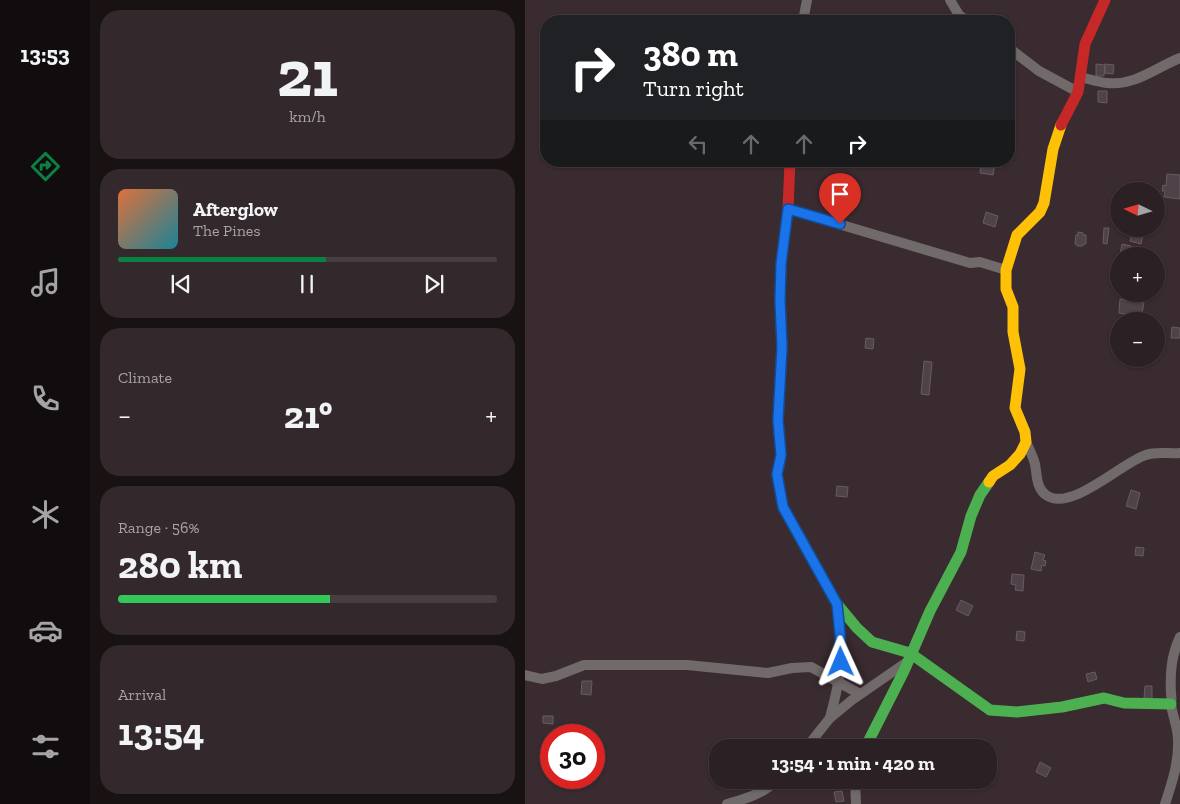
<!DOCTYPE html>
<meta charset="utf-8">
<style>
:root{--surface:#2b2023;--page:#33282b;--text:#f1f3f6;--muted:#a6a3a6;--line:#473e41;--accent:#0b8043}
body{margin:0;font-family:"Zilla Slab",serif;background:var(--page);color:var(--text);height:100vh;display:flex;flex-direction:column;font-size:19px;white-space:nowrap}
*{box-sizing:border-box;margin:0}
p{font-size:16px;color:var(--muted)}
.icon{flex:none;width:28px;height:28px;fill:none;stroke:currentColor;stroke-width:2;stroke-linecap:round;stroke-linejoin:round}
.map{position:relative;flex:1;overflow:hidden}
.side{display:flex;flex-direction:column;gap:10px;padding:10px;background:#181213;width:435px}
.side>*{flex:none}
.hud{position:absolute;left:15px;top:15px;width:475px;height:152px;border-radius:20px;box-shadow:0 1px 4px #0004,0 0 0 1px var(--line);background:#202124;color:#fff;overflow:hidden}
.needle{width:32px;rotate:275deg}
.controls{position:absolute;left:585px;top:182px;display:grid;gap:10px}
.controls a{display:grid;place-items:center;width:55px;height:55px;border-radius:50%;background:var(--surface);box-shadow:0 1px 4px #0004,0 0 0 1px var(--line);font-size:25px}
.speed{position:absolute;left:15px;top:724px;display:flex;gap:10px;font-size:25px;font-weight:700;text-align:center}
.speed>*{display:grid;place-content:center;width:65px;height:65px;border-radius:50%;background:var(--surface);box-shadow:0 1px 4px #0004,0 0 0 1px var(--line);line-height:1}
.speed .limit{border:8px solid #d22;background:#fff;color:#111}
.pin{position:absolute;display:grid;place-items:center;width:42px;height:42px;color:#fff;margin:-51px -21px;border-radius:50% 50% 50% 0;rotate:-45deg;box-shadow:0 0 5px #0007}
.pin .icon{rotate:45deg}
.me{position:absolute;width:55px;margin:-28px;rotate:359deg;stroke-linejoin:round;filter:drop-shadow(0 0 4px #0008)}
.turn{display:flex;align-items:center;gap:18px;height:105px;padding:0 20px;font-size:22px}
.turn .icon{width:65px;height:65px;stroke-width:2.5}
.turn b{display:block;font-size:35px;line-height:42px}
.lanes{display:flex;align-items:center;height:48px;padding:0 20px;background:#0003;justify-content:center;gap:25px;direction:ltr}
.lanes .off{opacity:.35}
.big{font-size:38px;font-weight:700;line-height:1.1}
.side .widget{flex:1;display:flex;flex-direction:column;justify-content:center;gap:8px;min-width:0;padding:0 18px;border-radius:20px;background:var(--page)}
.side .dial{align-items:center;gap:0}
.dial b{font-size:65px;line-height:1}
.song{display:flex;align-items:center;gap:15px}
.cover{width:60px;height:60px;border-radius:8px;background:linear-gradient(135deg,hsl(20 70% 55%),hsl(190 70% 35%))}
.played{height:5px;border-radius:2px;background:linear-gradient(90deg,var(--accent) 55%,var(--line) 55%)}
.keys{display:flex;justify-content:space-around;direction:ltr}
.heat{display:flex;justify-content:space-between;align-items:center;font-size:28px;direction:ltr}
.charge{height:8px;border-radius:4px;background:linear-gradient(90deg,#34c759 56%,var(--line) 0)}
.trip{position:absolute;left:184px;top:739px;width:288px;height:50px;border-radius:20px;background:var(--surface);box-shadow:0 1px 4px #0004,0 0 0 1px var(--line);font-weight:700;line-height:50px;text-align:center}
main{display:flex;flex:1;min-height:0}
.tabs{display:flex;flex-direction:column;width:90px;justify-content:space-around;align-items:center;background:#110d0e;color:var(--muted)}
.tabs .icon{width:35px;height:35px}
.tabs .current{color:var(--accent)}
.tabs b{font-size:22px;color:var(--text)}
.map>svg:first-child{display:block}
.building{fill:#4f4249;stroke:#675c62}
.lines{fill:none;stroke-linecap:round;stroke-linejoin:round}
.street{stroke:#706a6a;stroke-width:10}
.fast{stroke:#4caf50;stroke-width:11}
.slow{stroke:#ffc107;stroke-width:11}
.jam{stroke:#c62828;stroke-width:11}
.route-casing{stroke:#114b97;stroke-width:12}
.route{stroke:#1a73e8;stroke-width:9}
</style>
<main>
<nav class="tabs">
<b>13:53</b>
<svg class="icon current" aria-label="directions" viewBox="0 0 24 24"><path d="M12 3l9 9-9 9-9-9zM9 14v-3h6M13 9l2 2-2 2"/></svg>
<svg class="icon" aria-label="music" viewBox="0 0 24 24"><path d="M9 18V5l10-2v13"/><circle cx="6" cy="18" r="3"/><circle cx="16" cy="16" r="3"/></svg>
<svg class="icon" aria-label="phone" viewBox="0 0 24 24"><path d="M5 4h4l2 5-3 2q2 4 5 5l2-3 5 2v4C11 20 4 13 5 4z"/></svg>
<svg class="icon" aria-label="climate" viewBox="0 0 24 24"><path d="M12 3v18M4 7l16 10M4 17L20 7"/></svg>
<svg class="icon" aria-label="car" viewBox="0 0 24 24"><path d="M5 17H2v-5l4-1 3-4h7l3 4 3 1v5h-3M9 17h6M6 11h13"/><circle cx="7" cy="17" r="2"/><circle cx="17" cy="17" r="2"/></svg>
<svg class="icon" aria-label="filters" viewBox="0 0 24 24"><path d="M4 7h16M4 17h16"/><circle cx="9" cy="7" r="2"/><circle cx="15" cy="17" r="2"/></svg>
</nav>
<section class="side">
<div class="widget dial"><b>21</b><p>km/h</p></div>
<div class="widget">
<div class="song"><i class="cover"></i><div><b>Afterglow</b><p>The Pines</p></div></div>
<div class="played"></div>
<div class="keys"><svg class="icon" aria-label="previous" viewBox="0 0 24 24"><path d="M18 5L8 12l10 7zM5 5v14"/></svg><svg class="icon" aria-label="pause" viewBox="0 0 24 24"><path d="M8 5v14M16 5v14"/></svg><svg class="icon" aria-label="next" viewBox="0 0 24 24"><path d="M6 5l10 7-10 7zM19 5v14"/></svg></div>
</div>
<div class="widget"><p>Climate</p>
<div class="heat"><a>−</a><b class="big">21°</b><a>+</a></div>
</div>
<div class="widget"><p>Range · 56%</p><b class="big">280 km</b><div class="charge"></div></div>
<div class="widget"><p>Arrival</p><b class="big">13:54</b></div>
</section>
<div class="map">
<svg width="655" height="804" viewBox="0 0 655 804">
<rect width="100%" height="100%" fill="#392b2f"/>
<!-- building -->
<g class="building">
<path d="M571,64L580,65L579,76H571Z"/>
<path d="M580,64L589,65L588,74L580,73Z"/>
<path d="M573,91H582V103L573,102Z"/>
<path d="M456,161L470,163L468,175L455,173Z"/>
<path d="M642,174L655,175V199L639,197L640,191H637L638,185L641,186Z"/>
<path d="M461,212L473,216L470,227L458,223Z"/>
<path d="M579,228H584L582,244L578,243Z"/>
<path d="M608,229H619L616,244L605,241Z"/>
<path d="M553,232L558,233V235H561V244H558V246H552V244H550L551,235H553Z"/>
<path d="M597,244L606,246L605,256L595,255Z"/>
<path d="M595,299L619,303L617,313H612L611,316L594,313Z"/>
<path d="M647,327L655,328V338H646Z"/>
<path d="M341,338L349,339L348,349L340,348Z"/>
<path d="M399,361L407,362L404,395L396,394Z"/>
<path d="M312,486L323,487L322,497L311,496Z"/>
<path d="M606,490L615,493L611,509L601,506Z"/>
<path d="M611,547L619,548L618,556L610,555Z"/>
<path d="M510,552L520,555L518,560L521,561L520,566L517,565L516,571L506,569Z"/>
<path d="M487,574L499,575L498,591L490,590L491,585L486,584Z"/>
<path d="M436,600L448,606L443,616L431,610Z"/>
<path d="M492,631L500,632L499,641L491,640Z"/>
<path d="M570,672L572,679L563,682L561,674Z"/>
<path d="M57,681H67L66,695L56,694Z"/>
<path d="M620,686H627V699L619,698Z"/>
<path d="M18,716H28V724L18,723Z"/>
<path d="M515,762L526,768L521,777L511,772Z"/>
<path d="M317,791L319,801L311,802L309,792Z"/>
</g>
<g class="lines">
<!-- street -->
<g class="street">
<path d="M425,0L434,15L442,21"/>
<path d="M278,21L282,0"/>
<path d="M484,48L514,71L553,92"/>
<path d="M555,77C564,79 573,82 582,83C610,86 630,68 655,58"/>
<path d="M263,209L445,263L455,262L481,270"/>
<path d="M501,442C504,449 508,456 510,464C512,474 511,488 521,495C546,513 597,462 621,455C631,451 644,454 655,453"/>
<path d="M0,675L17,679L31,676L59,665H162L243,673L267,668L286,667L335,694"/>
<path d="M305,718C308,706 311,695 313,683C318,657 315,630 312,604"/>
<path d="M281,748L305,718L327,700L382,662"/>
<path d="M330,780L331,804"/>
<path d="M202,804C220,799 238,794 252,780"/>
<path d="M640,804C647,783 654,762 653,740C653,728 648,717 646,705C646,702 647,698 646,694C645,674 646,656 655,637"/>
</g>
<!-- fast -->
<g class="fast">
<path d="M254,466L252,474L258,507L312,604L332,628L347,642L385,653L465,710L492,712L537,707L579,698L599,703L646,704"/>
<path d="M340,748L379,671L405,611L436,552L446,516L455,495L464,482"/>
</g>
<!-- slow -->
<path class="slow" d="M464,482L468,476L485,465L495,454L501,442L500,432L490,408L495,369L488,332V307L481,289V270L492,235L515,212L519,203L528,149L536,125"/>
<!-- jam -->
<g class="jam">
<path d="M536,125L553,92L560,44L580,0"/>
<path d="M254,466L256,455L253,420L257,347L255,301L256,265L263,209L265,161"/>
</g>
</g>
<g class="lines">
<!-- route casing -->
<g class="route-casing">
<path id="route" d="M315,224L263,209L256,264L255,301L257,347L253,420L256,455L252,474L258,507L312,604L315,634L316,662"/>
</g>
<!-- route -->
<use href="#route" class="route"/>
</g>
</svg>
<div class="controls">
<a><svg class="needle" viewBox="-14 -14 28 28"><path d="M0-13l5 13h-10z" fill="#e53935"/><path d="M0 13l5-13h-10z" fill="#a6a3a6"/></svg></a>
<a>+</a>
<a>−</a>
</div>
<div class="speed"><div class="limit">30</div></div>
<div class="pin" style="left:315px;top:224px;background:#d93025"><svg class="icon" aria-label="arrive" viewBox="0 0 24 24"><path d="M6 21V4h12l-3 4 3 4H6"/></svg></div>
<svg class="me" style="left:316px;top:662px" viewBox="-20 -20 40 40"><path d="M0-17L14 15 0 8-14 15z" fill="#1a73e8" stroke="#fff" stroke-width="4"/></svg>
<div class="trip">13:54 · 1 min · 420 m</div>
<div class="hud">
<div class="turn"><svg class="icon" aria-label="right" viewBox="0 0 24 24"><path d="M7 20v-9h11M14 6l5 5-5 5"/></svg><div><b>380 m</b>Turn right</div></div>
<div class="lanes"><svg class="icon off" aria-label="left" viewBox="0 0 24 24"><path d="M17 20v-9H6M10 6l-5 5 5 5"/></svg><svg class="icon off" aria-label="ahead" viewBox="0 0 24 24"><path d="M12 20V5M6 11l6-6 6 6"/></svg><svg class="icon off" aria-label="ahead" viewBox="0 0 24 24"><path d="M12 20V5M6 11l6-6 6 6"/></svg><svg class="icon" aria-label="right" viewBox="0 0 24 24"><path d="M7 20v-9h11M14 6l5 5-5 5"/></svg></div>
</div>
</div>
</main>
